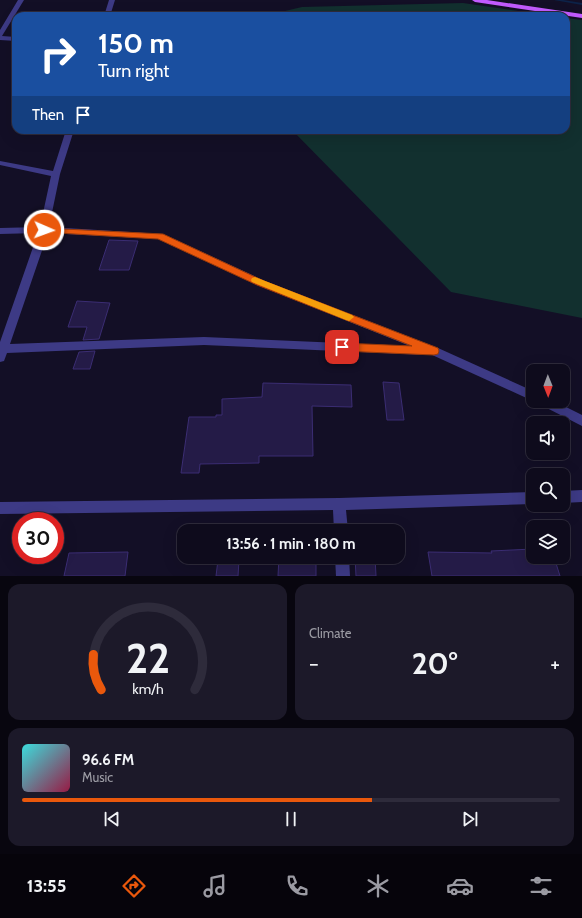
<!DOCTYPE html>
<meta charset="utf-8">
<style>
:root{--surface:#0e0b1c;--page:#1c1929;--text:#f1f3f6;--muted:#9b9ba3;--line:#2e2b3b;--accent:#ea580c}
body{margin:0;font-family:Cabin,sans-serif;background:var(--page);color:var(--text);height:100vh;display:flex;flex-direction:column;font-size:15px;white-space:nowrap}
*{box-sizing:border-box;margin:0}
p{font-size:13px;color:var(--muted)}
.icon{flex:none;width:22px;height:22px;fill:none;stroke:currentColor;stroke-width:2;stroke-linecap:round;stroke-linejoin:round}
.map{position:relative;height:576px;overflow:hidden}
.panel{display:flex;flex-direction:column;gap:8px;padding:8px;background:#08060f;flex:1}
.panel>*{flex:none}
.hud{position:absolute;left:12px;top:12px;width:558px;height:122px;border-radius:12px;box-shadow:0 4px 16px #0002,0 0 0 1px var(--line);background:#1a4fa0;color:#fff;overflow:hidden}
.needle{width:26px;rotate:179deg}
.fabs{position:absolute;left:526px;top:364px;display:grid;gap:8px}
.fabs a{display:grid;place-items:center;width:44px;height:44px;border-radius:8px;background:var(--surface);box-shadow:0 4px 16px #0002,0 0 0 1px var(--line);font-size:20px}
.speed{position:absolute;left:12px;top:512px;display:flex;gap:8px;font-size:20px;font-weight:700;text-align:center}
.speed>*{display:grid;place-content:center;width:52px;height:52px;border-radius:50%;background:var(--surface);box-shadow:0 4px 16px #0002,0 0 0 1px var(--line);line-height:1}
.speed .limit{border:6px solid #d22;background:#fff;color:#111}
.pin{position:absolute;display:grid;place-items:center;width:34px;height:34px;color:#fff;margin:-17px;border-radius:8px;box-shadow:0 2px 6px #0006}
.me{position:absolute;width:44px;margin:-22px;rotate:92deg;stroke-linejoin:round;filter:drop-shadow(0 0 3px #0008)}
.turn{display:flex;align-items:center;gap:14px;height:84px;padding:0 20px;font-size:18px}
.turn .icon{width:52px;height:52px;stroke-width:2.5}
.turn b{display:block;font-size:28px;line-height:34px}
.then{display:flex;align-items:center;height:38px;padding:0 20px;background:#0003;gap:8px;font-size:15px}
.big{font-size:30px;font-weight:800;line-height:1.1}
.panel .card{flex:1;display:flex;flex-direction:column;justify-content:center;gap:6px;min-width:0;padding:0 14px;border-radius:12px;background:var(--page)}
.panel .dial{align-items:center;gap:0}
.dial svg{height:104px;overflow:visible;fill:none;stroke:var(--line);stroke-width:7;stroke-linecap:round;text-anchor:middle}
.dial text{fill:var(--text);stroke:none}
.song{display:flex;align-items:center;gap:12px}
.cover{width:48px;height:48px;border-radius:6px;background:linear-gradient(135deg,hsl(180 70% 55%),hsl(340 70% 35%))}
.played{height:4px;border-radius:2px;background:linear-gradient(90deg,var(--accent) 65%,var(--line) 65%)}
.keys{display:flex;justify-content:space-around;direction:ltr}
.heat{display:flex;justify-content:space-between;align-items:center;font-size:22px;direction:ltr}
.panel .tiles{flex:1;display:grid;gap:8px;grid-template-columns:1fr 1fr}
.card:last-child{grid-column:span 2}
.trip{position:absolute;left:177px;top:524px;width:228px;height:40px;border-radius:12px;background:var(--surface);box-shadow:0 4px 16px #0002,0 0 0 1px var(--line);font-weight:800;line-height:40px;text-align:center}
.dock{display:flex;height:64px;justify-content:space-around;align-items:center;background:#06040b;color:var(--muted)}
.dock .icon{width:28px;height:28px}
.dock .active{color:var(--accent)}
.dock b{font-size:18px;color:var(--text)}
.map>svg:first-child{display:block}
.green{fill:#12302f}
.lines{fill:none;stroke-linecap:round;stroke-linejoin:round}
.stream{fill:#0c2248;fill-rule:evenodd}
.building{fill:#241b47;stroke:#3b2d73}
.street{fill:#3d3a85;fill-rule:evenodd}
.primary{fill:#c25bff;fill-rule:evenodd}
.route{fill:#ea580c;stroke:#983908}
.slow{fill:#f59e0b}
</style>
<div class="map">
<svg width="582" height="576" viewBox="0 0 582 576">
<rect width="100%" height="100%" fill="#130f26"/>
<!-- green -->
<g class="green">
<path d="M463,3L554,16H264L302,7Z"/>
<path d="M566,18L582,20V318L451,292L292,130H566Z"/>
</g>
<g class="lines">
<!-- stream -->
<path class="stream" d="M554,0H563L582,3V5Z"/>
</g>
<!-- building -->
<g class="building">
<path d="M109,240L138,241L129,270H99Z"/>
<path d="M77,301L110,303L99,339L83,340L87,327H68Z"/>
<path d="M95,351L90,369H73L79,352Z"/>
<path d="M383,382L399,383L404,420H387Z"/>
<path d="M263,383L351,385L352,407L312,406L313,456H259V463L200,464L199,473H181L189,417H216V415H222V399L262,397Z"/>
<path d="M353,526H373V531H354Z"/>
<path d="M533,549V557H554L560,576H432L428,552L492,553L491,551Z"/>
<path d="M128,552L125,576H64L69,553Z"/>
<path d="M279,557H316V576H278Z"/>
<path d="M355,557H375L376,576H356Z"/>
<path d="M218,560H239L238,576H216Z"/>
</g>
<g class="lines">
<!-- street -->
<g class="street">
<path d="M18,0H24L2,36L16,37V41L0,40V30Z"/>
<path d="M109,0H115L110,16H104Z"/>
<path d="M66,130H74L60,174L49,227L163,234L265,281L438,348L533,391V401L430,354L426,355L204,345L7,353L4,361L0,362V342L38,233L0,234V228L40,227L51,176L0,165V161L53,171ZM48,233L158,239L257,285L410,346L204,337L10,344Z"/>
<path d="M537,401H554L582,415V426L539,404Z"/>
<path d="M582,490V502L563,503V491Z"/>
<path d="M533,492V504L346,510L348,531H334L333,510L0,514V502L339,498Z"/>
<path d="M335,557H349L350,576H336Z"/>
</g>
<!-- primary -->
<path class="primary" d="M472,0H487L582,14V18L475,2Z"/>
</g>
<!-- route -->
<path class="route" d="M44,228L163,234L264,281L438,348L439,351L438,354L434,355L342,351L338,350L337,347L338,344L342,343L412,346L257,285L158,239L41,232L40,230Z"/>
<!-- slow -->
<path class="slow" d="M255,277L352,315L354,317L349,321L346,320L252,282L251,280L252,278Z"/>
</svg>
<div class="fabs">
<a><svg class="needle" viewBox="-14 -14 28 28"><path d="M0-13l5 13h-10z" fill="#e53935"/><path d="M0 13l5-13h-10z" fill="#9b9ba3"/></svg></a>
<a><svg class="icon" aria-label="sound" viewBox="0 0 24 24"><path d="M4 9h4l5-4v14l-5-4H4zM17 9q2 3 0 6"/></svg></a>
<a><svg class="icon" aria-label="search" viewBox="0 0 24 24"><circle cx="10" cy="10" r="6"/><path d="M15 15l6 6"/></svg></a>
<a><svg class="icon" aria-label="layers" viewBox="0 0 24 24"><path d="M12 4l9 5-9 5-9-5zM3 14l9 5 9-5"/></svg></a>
</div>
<div class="speed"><div class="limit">30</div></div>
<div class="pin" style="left:342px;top:347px;background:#d93025"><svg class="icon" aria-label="arrive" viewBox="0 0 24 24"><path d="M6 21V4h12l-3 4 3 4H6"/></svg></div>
<svg class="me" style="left:44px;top:230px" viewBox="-20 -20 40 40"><circle r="17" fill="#ea580c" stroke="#fff" stroke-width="3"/><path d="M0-11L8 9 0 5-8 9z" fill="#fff"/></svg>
<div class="trip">13:56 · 1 min · 180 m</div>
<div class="hud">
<div class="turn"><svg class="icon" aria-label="right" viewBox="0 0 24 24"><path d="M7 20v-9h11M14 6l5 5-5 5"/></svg><div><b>150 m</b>Turn right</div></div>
<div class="then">Then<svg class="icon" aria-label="arrive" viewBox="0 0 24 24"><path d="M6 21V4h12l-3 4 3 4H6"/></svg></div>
</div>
</div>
<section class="panel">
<div class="tiles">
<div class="card dial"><svg viewBox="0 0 100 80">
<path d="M14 69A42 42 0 1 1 86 69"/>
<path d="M14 69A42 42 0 0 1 8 42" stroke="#ea580c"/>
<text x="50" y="56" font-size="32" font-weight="700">22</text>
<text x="50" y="72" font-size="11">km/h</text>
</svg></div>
<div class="card"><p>Climate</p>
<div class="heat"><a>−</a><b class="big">20°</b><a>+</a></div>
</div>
<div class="card">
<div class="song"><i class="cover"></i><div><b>96.6 FM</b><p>Music</p></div></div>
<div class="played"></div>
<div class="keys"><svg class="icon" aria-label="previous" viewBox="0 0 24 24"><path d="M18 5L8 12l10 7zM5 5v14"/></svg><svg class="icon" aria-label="pause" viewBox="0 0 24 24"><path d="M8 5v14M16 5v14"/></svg><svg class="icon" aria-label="next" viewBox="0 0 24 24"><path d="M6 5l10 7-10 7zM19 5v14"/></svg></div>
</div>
</div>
</section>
<nav class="dock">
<b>13:55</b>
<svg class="icon active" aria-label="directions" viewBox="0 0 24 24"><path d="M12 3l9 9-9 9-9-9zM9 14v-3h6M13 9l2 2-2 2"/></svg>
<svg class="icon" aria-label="music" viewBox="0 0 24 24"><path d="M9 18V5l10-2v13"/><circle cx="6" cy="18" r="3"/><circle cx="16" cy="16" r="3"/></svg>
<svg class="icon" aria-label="phone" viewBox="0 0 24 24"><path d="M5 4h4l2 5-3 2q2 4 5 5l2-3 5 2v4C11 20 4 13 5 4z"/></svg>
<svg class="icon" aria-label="climate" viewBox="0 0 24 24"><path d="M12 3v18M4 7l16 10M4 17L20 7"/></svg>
<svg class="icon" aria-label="car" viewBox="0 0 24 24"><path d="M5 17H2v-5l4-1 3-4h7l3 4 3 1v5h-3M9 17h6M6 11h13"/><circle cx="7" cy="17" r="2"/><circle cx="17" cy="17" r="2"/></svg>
<svg class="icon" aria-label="filters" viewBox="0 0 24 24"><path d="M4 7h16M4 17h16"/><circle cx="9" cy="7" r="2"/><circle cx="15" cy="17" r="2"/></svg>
</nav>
